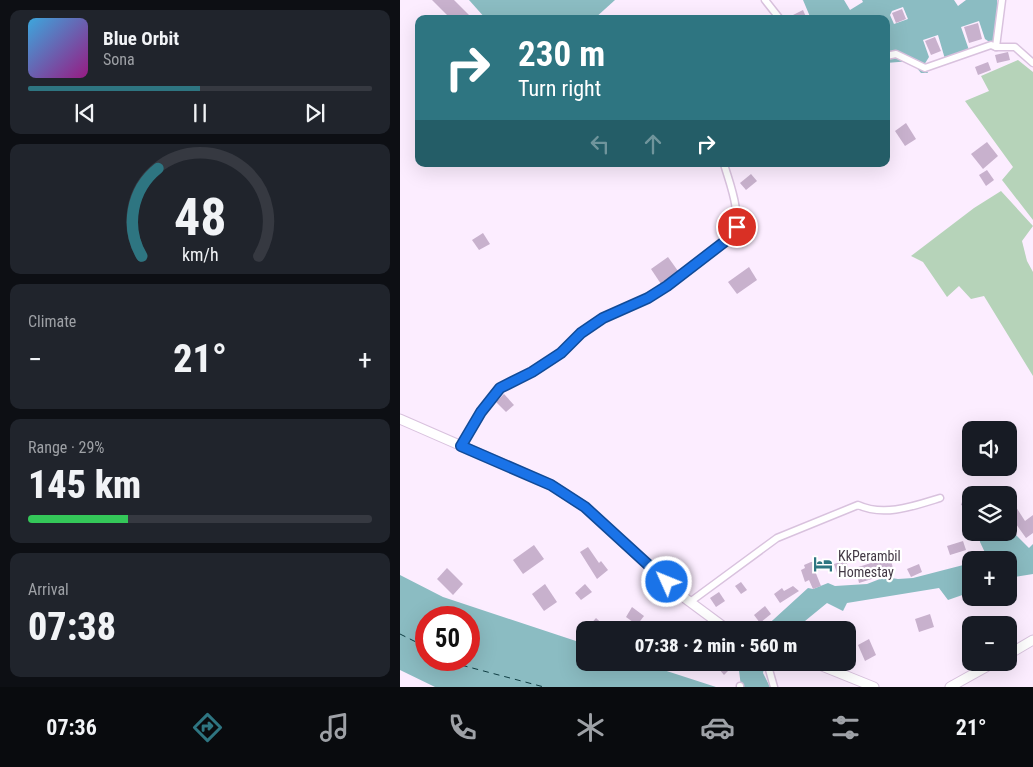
<!DOCTYPE html>
<meta charset="utf-8">
<style>
:root{--surface:#171b24;--page:#20242c;--text:#f1f3f6;--muted:#9ea1a6;--line:#363941;--accent:#2e7581}
body{margin:0;font-family:"Roboto Condensed",sans-serif;background:var(--page);color:var(--text);height:100vh;display:flex;flex-direction:column;font-size:19px;white-space:nowrap}
*{box-sizing:border-box;margin:0}
p{font-size:16px;color:var(--muted)}
.icon{flex:none;width:28px;height:28px;fill:none;stroke:currentColor;stroke-width:2;stroke-linecap:round;stroke-linejoin:round}
.map{position:relative;flex:1;overflow:hidden}
.details{display:flex;flex-direction:column;gap:10px;padding:10px;background:#0d0f14;width:400px}
.details>*{flex:none}
.hud{position:absolute;left:15px;top:15px;width:475px;height:152px;border-radius:10px;box-shadow:0 5px 20px #0002;background:#2e7581;color:#fff;overflow:hidden}
.fabs{position:absolute;left:562px;top:421px;display:grid;gap:10px}
.fabs a{display:grid;place-items:center;width:55px;height:55px;border-radius:10px;background:var(--surface);box-shadow:0 5px 20px #0002;font-size:25px}
.speed{position:absolute;left:15px;top:606px;display:flex;gap:10px;font-size:25px;font-weight:700;text-align:center}
.speed>*{display:grid;place-content:center;width:65px;height:65px;border-radius:50%;background:var(--surface);box-shadow:0 5px 20px #0002;line-height:1}
.speed .limit{border:8px solid #d22;background:#fff;color:#111}
.pin{position:absolute;display:grid;place-items:center;width:42px;height:42px;color:#fff;margin:-21px;border:2px solid #fff;border-radius:50%;box-shadow:0 1px 5px #0007}
.me{position:absolute;width:55px;margin:-28px;rotate:314deg;stroke-linejoin:round;filter:drop-shadow(0 0 4px #0008)}
.turn{display:flex;align-items:center;gap:18px;height:105px;padding:0 20px;font-size:22px}
.turn .icon{width:65px;height:65px;stroke-width:2.5}
.turn b{display:block;font-size:35px;line-height:42px}
.lanes{display:flex;align-items:center;height:48px;padding:0 20px;background:#0003;justify-content:center;gap:25px;direction:ltr}
.lanes .off{opacity:.35}
.big{font-size:38px;font-weight:800;line-height:1.1}
.details .widget{flex:1;display:flex;flex-direction:column;justify-content:center;gap:8px;min-width:0;padding:0 18px;border-radius:10px;background:var(--page)}
.details .dial{align-items:center;gap:0}
.dial svg{height:130px;overflow:visible;fill:none;stroke:var(--line);stroke-width:7;stroke-linecap:round;text-anchor:middle}
.dial text{fill:var(--text);stroke:none}
.song{display:flex;align-items:center;gap:15px}
.cover{width:60px;height:60px;border-radius:8px;background:linear-gradient(135deg,hsl(200 70% 55%),hsl(310 70% 35%))}
.played{height:5px;border-radius:2px;background:linear-gradient(90deg,var(--accent) 50%,var(--line) 50%)}
.keys{display:flex;justify-content:space-around;direction:ltr}
.heat{display:flex;justify-content:space-between;align-items:center;font-size:28px;direction:ltr}
.charge{height:8px;border-radius:4px;background:linear-gradient(90deg,#34c759 29%,var(--line) 0)}
.trip{position:absolute;left:176px;top:621px;width:280px;height:50px;border-radius:10px;background:var(--surface);box-shadow:0 5px 20px #0002;font-weight:800;line-height:50px;text-align:center}
.dock{display:flex;height:80px;justify-content:space-around;align-items:center;background:#090b0e;color:var(--muted)}
.dock .icon{width:35px;height:35px}
.dock .active{color:var(--accent)}
.dock b{font-size:22px;color:var(--text)}
main{display:flex;flex:1;min-height:0}
.map>svg:first-child{display:block}
.green{fill:#b6d3b9}
.water{fill:#8bbcc2;fill-rule:evenodd}
.lines{fill:none;stroke-linecap:round;stroke-linejoin:round}
.ferry{stroke:#0f3d42;stroke-width:1;stroke-dasharray:6 5;stroke-linecap:butt}
.building{fill:#c8b1cd}
.street-casing{stroke:#d9c2de;stroke-width:9}
.secondary-casing{stroke:#d9c2de;stroke-width:11}
.street{stroke:#fff;stroke-width:6}
.secondary{stroke:#fff;stroke-width:9}
.route-casing{stroke:#114b97;stroke-width:12}
.route{stroke:#1a73e8;stroke-width:9}
.labels{text-anchor:middle;stroke-width:4.5;stroke-linejoin:round;paint-order:stroke}
.poi-label{font-size:14px;fill:#433945;stroke:#fff;text-anchor:start}
</style>
<main>
<section class="details">
<div class="widget">
<div class="song"><i class="cover"></i><div><b>Blue Orbit</b><p>Sona</p></div></div>
<div class="played"></div>
<div class="keys"><svg class="icon" aria-label="previous" viewBox="0 0 24 24"><path d="M18 5L8 12l10 7zM5 5v14"/></svg><svg class="icon" aria-label="pause" viewBox="0 0 24 24"><path d="M8 5v14M16 5v14"/></svg><svg class="icon" aria-label="next" viewBox="0 0 24 24"><path d="M6 5l10 7-10 7zM19 5v14"/></svg></div>
</div>
<div class="widget dial"><svg viewBox="0 0 100 80">
<path d="M14 69A42 42 0 1 1 86 69"/>
<path d="M14 69A42 42 0 0 1 24 15" stroke="#2e7581"/>
<text x="50" y="56" font-size="32" font-weight="700">48</text>
<text x="50" y="72" font-size="11">km/h</text>
</svg></div>
<div class="widget"><p>Climate</p>
<div class="heat"><a>−</a><b class="big">21°</b><a>+</a></div>
</div>
<div class="widget"><p>Range · 29%</p><b class="big">145 km</b><div class="charge"></div></div>
<div class="widget"><p>Arrival</p><b class="big">07:38</b></div>
</section>
<div class="map">
<svg width="633" height="687" viewBox="0 0 633 687">
<rect width="100%" height="100%" fill="#fcedff"/>
<!-- green -->
<g class="green">
<path d="M618,60L633,72V220L602,180L613,167L565,101L589,91L581,76Z"/>
<path d="M601,191L633,226L622,241L627,261L633,272V376L584,296L571,299L559,286L547,297L523,262L511,256L574,208Z"/>
</g>
<!-- water -->
<g class="water">
<path d="M69,0H215L194,19H86Z"/>
<path d="M403,0H444L450,10L463,2L462,0H554L558,6L566,0H597V41L591,43L585,39L579,21L561,27L569,50L545,59L538,35L523,40L529,57L524,65L528,73H521L511,61L486,63V19H411ZM503,7L508,19L494,24L490,15L492,11Z"/>
<path d="M609,528L629,548L633,544V574L609,578V560H585L588,559L580,542L579,533L609,532Z"/>
<path d="M571,563V592L548,600L539,588L447,603L443,611L427,603L394,630H362L408,588L413,589L428,583L435,586L467,584L485,577L498,579L513,578Z"/>
<path d="M0,575L43,597L185,644V662L242,663L316,687H35L0,670ZM26,618H69V660H26Z"/>
<path d="M342,663H365L363,673L370,687H341L339,670Z"/>
</g>
<g class="lines">
<!-- ferry -->
<g class="ferry">
<path d="M0,634L26,647"/>
<path d="M52,660L61,665L144,687"/>
</g>
</g>
<!-- building -->
<g class="building">
<path d="M32,0H54L73,19H51Z"/>
<path d="M502,9L506,19L496,23L492,13Z"/>
<path d="M403,10L407,19H395L393,15Z"/>
<path d="M578,23L582,39L569,43L564,27Z"/>
<path d="M535,37L541,51L531,55L525,41Z"/>
<path d="M608,52L610,60L597,63L595,55Z"/>
<path d="M588,62L591,70L578,75L575,67Z"/>
<path d="M506,123L516,139L505,146L495,131Z"/>
<path d="M587,142L598,156L583,169L571,154Z"/>
<path d="M587,170L594,180L586,186L579,175Z"/>
<path d="M351,174L357,181L346,190L340,183Z"/>
<path d="M83,233L90,244L79,250L72,240Z"/>
<path d="M268,257L278,271L261,284L251,269Z"/>
<path d="M349,267L357,280L337,294L328,282Z"/>
<path d="M104,394L114,405L106,412L96,402Z"/>
<path d="M564,496L571,498V509L561,505Z"/>
<path d="M616,507L625,521L633,515V533L626,538L609,514Z"/>
<path d="M563,541L566,550L550,555L547,546Z"/>
<path d="M134,545L144,559L123,574L113,560Z"/>
<path d="M188,547L199,563L201,561L208,570L197,579L180,552Z"/>
<path d="M490,557L494,572L459,583L457,574L439,579L434,564L446,560L449,570Z"/>
<path d="M429,560L431,568L415,571L421,586L413,589L409,580L405,582L401,570L405,568L404,565L411,562Z"/>
<path d="M519,564L522,572L511,577L507,569Z"/>
<path d="M47,568L63,584L53,595L37,579Z"/>
<path d="M341,582L347,590L341,594L335,586Z"/>
<path d="M145,584L157,602L144,611L132,594Z"/>
<path d="M185,584L192,592L181,600L175,593Z"/>
<path d="M393,586L399,591L380,603L374,594L382,588L384,591Z"/>
<path d="M319,592L325,601L316,607L310,598Z"/>
<path d="M365,606L371,614L360,623L354,615Z"/>
<path d="M232,607L244,616L237,625L226,617Z"/>
<path d="M530,614L534,627L519,632L515,619Z"/>
<path d="M196,618L209,630H193L189,626Z"/>
<path d="M469,639L476,655L465,661L458,645Z"/>
<path d="M313,662H328L332,667L324,675Z"/>
</g>
<g class="lines">
<!-- street casing -->
<g class="street-casing">
<g id="street">
<path d="M365,0L380,19"/>
<path d="M596,47H615L633,63"/>
<path d="M486,56L496,54L525,68L591,45L596,47L602,0"/>
<path d="M61,446L81,412L100,388L132,372L161,353L181,333L203,318L248,298L267,286L332,236C343,215 330,185 324,164"/>
<path d="M290,602L377,538L458,505C484,517 514,506 540,498"/>
<path d="M370,662L368,666L374,687"/>
<path d="M340,687V686"/>
</g>
</g>
<!-- secondary casing -->
<g class="secondary-casing">
<g id="secondary">
<path d="M0,419L151,485L185,507L278,593L328,630"/>
<path d="M609,654L633,640"/>
<path d="M412,662L474,687"/>
<path d="M550,687L595,662"/>
</g>
</g>
<!-- street -->
<use href="#street" class="street"/>
<!-- secondary -->
<use href="#secondary" class="secondary"/>
</g>
<g class="lines">
<!-- route casing -->
<g class="route-casing">
<path id="route" d="M267,582L185,507L151,485L61,446L81,412L100,388L132,372L161,353L181,333L203,318L248,298L267,286L332,236L337,227"/>
</g>
<!-- route -->
<use href="#route" class="route"/>
</g>
<!-- icons -->
<defs>
<g id="hotel-bare" transform="scale(1.5)"><path d="M-6-4.5h1.5V1H6V5H4.5V3h-9V5H-6ZM-4 0a1.8 1.8 0 1 1 3.6 0ZM.5 0V-2.5h3Q6-2.5 6 0Z" fill="#2e7581" stroke="#fff" stroke-width="2.5" paint-order="stroke"/></g>
</defs>
<g fill-rule="evenodd">
<use href="#hotel-bare" x="423" y="564"/>
</g>
<g class="labels">
<!-- poi labels -->
<g class="poi-label">
<text x="438" y="561">KkPerambil<tspan x="438" dy="16">Homestay</tspan></text>
</g>
</g>
</svg>
<div class="fabs">
<a><svg class="icon" aria-label="sound" viewBox="0 0 24 24"><path d="M4 9h4l5-4v14l-5-4H4zM17 9q2 3 0 6"/></svg></a>
<a><svg class="icon" aria-label="layers" viewBox="0 0 24 24"><path d="M12 4l9 5-9 5-9-5zM3 14l9 5 9-5"/></svg></a>
<a>+</a>
<a>−</a>
</div>
<div class="speed"><div class="limit">50</div></div>
<div class="pin" style="left:337px;top:227px;background:#d93025"><svg class="icon" aria-label="arrive" viewBox="0 0 24 24"><path d="M6 21V4h12l-3 4 3 4H6"/></svg></div>
<svg class="me" style="left:267px;top:582px" viewBox="-20 -20 40 40"><circle r="17" fill="#1a73e8" stroke="#fff" stroke-width="3"/><path d="M0-11L8 9 0 5-8 9z" fill="#fff"/></svg>
<div class="trip">07:38 · 2 min · 560 m</div>
<div class="hud">
<div class="turn"><svg class="icon" aria-label="right" viewBox="0 0 24 24"><path d="M7 20v-9h11M14 6l5 5-5 5"/></svg><div><b>230 m</b>Turn right</div></div>
<div class="lanes"><svg class="icon off" aria-label="left" viewBox="0 0 24 24"><path d="M17 20v-9H6M10 6l-5 5 5 5"/></svg><svg class="icon off" aria-label="ahead" viewBox="0 0 24 24"><path d="M12 20V5M6 11l6-6 6 6"/></svg><svg class="icon" aria-label="right" viewBox="0 0 24 24"><path d="M7 20v-9h11M14 6l5 5-5 5"/></svg></div>
</div>
</div>
</main>
<nav class="dock">
<b>07:36</b>
<svg class="icon active" aria-label="directions" viewBox="0 0 24 24"><path d="M12 3l9 9-9 9-9-9zM9 14v-3h6M13 9l2 2-2 2"/></svg>
<svg class="icon" aria-label="music" viewBox="0 0 24 24"><path d="M9 18V5l10-2v13"/><circle cx="6" cy="18" r="3"/><circle cx="16" cy="16" r="3"/></svg>
<svg class="icon" aria-label="phone" viewBox="0 0 24 24"><path d="M5 4h4l2 5-3 2q2 4 5 5l2-3 5 2v4C11 20 4 13 5 4z"/></svg>
<svg class="icon" aria-label="climate" viewBox="0 0 24 24"><path d="M12 3v18M4 7l16 10M4 17L20 7"/></svg>
<svg class="icon" aria-label="car" viewBox="0 0 24 24"><path d="M5 17H2v-5l4-1 3-4h7l3 4 3 1v5h-3M9 17h6M6 11h13"/><circle cx="7" cy="17" r="2"/><circle cx="17" cy="17" r="2"/></svg>
<svg class="icon" aria-label="filters" viewBox="0 0 24 24"><path d="M4 7h16M4 17h16"/><circle cx="9" cy="7" r="2"/><circle cx="15" cy="17" r="2"/></svg>
<b>21°</b>
</nav>
